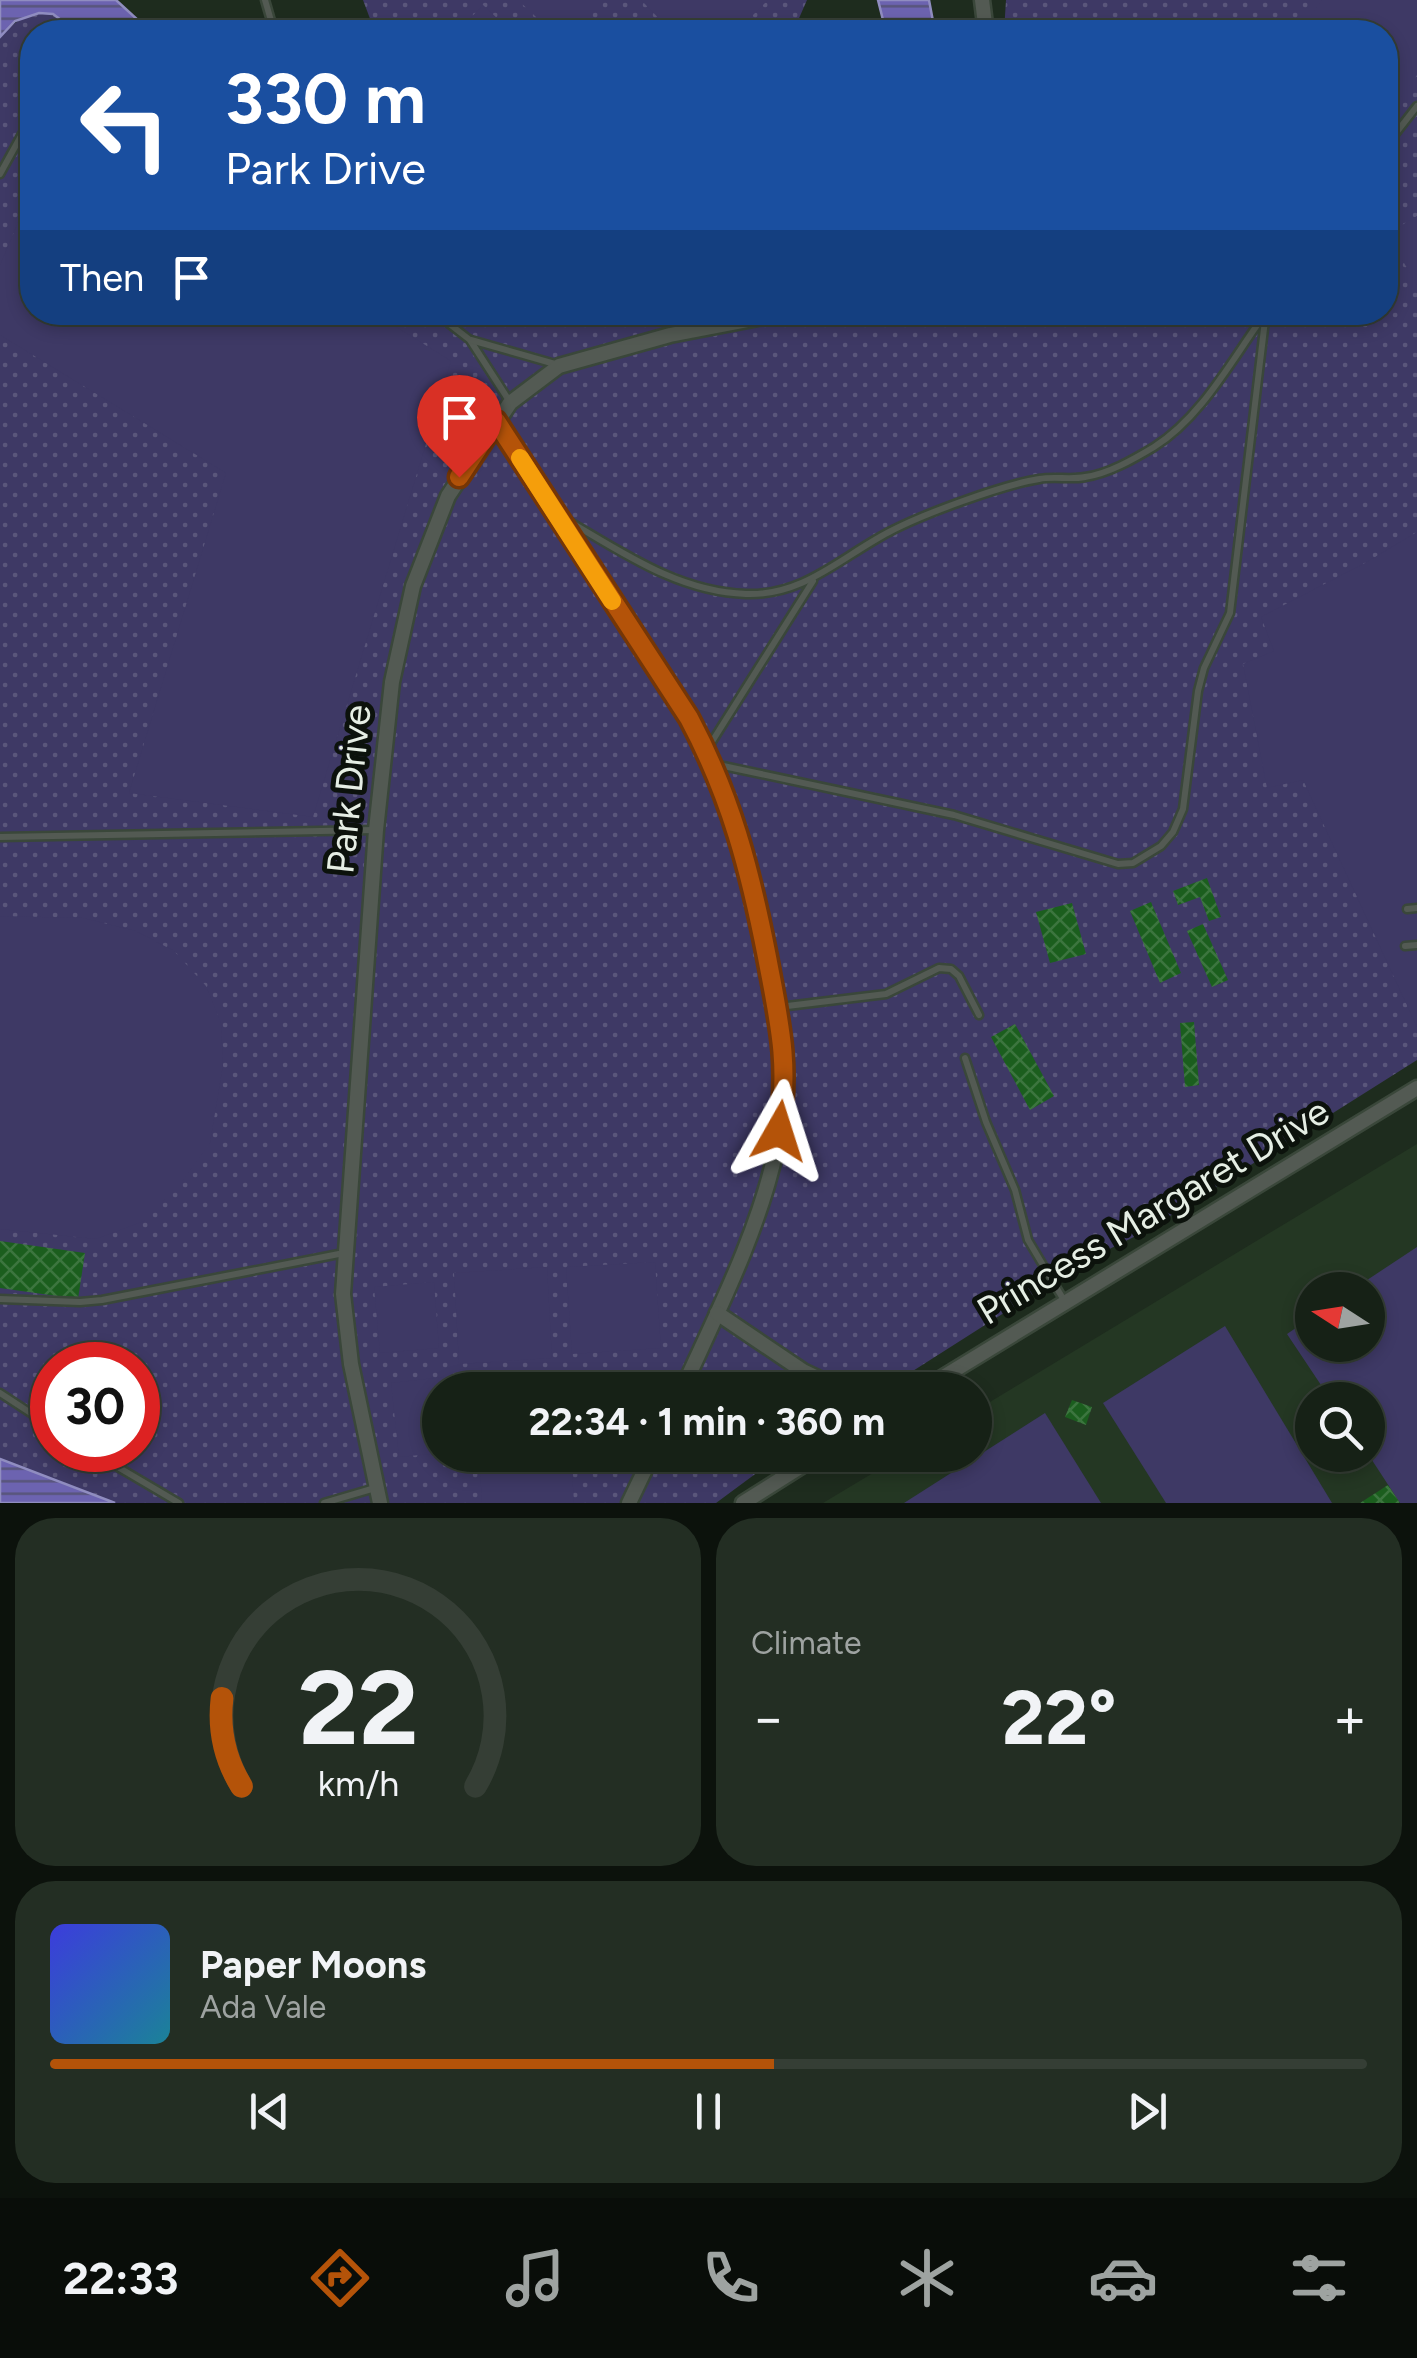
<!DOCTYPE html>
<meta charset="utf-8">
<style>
:root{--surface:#162116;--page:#232e23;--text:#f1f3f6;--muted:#9ea3a1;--line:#353e35;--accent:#b45309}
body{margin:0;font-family:Figtree,sans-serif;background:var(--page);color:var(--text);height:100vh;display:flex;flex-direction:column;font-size:38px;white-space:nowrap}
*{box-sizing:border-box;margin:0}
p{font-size:32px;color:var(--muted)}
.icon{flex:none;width:55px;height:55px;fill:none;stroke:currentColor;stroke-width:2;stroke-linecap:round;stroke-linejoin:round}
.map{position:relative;height:1503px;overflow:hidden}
.sheet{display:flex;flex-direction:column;gap:15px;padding:15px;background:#0c120c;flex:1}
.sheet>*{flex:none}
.hud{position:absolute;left:20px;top:20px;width:1378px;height:305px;border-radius:40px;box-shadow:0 5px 15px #0003,0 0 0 2px var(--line);background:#1a4fa0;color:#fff;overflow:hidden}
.needle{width:65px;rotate:282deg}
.fabs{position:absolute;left:1295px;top:1272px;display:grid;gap:20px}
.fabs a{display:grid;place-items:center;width:90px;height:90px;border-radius:50%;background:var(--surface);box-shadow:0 5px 15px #0003,0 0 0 2px var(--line);font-size:50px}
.speed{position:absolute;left:30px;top:1342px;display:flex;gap:20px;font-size:50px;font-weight:700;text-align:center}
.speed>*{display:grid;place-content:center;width:130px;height:130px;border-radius:50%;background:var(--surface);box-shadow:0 5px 15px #0003,0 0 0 2px var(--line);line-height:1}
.speed .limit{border:15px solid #d22;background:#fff;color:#111}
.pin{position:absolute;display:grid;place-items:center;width:85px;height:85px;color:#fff;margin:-102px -42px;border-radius:50% 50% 50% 0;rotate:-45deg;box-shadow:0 0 10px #0007}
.pin .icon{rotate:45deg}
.me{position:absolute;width:110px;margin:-55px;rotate:6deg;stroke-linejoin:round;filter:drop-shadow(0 0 8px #0008)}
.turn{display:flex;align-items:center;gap:35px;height:210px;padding:0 40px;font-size:45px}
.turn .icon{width:130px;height:130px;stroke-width:2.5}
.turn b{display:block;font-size:70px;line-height:85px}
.then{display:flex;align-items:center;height:95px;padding:0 40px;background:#0003;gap:20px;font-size:38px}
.big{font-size:75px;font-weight:700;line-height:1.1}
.sheet .card{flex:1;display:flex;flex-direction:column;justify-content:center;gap:15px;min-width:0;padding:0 35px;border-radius:40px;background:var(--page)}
.sheet .dial{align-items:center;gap:0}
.dial svg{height:260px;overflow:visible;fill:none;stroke:var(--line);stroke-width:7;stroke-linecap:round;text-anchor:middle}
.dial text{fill:var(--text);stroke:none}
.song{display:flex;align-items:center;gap:30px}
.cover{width:120px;height:120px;border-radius:15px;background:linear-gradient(135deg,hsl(240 70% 55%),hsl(190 70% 35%))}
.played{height:10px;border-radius:5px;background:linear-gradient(90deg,var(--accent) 55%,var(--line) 55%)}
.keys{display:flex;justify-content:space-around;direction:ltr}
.heat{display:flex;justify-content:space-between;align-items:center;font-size:55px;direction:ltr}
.sheet .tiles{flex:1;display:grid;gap:15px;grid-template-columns:1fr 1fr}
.card:last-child{grid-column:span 2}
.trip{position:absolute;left:422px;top:1372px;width:570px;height:100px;border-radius:50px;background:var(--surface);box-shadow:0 5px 15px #0003,0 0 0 2px var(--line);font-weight:700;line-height:100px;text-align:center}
.tab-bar{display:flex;height:160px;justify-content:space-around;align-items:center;background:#090d09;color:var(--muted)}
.tab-bar .icon{width:70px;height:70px}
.tab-bar .on{color:var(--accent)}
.tab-bar b{font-size:45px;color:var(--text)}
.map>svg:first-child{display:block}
.built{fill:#243723;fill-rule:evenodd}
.grass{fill:url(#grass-dots);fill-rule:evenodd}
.garden{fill:#3e3965}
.water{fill:url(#water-rules);stroke:#908dc0;stroke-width:2.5}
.building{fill:url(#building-cross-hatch)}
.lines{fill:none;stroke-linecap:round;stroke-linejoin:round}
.service-casing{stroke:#3a473a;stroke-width:11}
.minor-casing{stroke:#3a473a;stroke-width:19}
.service{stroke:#535a53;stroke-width:6}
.minor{stroke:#535a53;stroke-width:14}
.route-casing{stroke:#753606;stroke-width:25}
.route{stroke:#b45309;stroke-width:18}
.slow{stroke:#f59e0b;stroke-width:18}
.labels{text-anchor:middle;stroke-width:10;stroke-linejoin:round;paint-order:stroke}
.street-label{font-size:38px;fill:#e5eee4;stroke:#0c120c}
</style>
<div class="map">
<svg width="1417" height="1503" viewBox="0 0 1417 1503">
<defs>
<pattern id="grass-dots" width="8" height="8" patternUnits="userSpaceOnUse" patternTransform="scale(2.5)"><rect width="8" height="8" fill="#3e3965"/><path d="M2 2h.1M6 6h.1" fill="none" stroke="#5a567b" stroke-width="1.8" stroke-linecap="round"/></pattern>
<pattern id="water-rules" width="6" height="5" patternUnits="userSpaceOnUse" patternTransform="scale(2.5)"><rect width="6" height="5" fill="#6c63b0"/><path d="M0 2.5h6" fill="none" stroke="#58557a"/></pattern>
<pattern id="building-cross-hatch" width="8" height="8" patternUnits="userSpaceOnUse" patternTransform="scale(2.5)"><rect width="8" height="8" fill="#1b5e1e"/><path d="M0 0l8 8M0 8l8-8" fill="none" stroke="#3c753f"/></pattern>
</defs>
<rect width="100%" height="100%" fill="#1e2c1e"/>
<!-- built -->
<path class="built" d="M1417,1144V1503H823L903,1455H975V1411ZM1312,1290H1368V1345H1312ZM1312,1400H1368V1455H1312Z"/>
<!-- grass -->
<g class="grass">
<path d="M363,0H807L793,32H375Z"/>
<path d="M1006,0H1417V1060L1146,1231L1087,1260L883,1390H440V1455H781L716,1503H115L0,1459V37C26,9 49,4 77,32H32V312H1385V32H1004ZM52,1365H138V1450H52Z"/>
</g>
<!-- garden -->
<g class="garden">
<path d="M518,0H606L575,32H552Z"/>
<path d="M641,0H768L736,32H672Z"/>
<path d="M1322,0H1417V75L1385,119V32H1299Z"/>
<path d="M483,5L512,32H457Z"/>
<path d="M32,190V312L374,313L451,361L313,817L129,793L226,473L0,335V265Z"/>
<path d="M1417,216V285L1387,234Z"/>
<path d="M1417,532V1027L1303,780L1267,788L1243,664L1274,651L1261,617L1365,563Z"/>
<path d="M0,916L83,918L136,931L174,951L206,986L221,1023L223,1065L210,1143L183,1180L144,1221L96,1239L0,1229Z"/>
<path d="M1417,1247V1503H1400L1368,1454V1400H1331L1287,1334L1312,1317V1345H1368V1290H1352Z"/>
<path d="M655,1262L661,1348L572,1354L566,1267Z"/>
<path d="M547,1267L552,1358L459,1364L454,1273Z"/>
<path d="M434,1282L439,1348L380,1353L374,1287Z"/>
<path d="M1225,1326L1332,1503H1166L1103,1403Z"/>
<path d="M452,1376L453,1390H440V1453L399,1457L391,1383Z"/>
<path d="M1045,1413L1101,1503H904Z"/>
<path d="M479,1455H571L574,1503H482Z"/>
</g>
<!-- water -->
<g class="water">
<path d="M0,0H116L151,32H77L53,14L39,13L15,21L0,37Z"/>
<path d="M878,0H929L935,32H886Z"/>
<path d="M0,1459L115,1503H0Z"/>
</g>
<!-- building -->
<g class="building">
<path d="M1207,878L1221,917L1209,921L1200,897L1178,905L1173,891Z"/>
<path d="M1151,902L1181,973L1160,983L1130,911Z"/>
<path d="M1072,903L1086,954L1050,963L1036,912Z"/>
<path d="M1203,924L1228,980L1212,987L1187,931Z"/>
<path d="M1194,1022L1199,1085L1185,1087L1180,1023Z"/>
<path d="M1015,1024L1054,1096L1030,1110L991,1037Z"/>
<path d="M0,1241L85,1253L78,1299L0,1288Z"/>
<path d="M646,1382V1390H584V1383Z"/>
<path d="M1072,1400L1092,1407L1086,1425L1065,1417Z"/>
<path d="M1388,1485L1400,1503H1360Z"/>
</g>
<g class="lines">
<!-- service casing -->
<g class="service-casing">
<g id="service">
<path d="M265,0L272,24L280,32"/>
<path d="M1385,147L1417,106"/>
<path d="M0,174L32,116"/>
<path d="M434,312L470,340L510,402"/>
<path d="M471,340L555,364"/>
<path d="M565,519C622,552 678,592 746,594C804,596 841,557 889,532C923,514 1002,485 1039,479C1054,476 1070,480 1085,477C1108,474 1134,459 1154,447C1202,417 1232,359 1265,314"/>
<path d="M708,748L813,581"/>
<path d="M714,764L954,815L1118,864L1133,863L1161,846L1173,832L1183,809L1198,691L1204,668L1230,613L1266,312"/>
<path d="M0,837L374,830"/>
<path d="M1407,909L1417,908"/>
<path d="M1405,946L1417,945"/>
<path d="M779,1007L886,994L939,968L951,969L959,976L979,1015"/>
<path d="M965,1058L986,1122L1015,1190L1028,1240L1065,1302"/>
<path d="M0,1299L80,1302L102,1300L344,1253"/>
<path d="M0,1393L52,1427"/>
<path d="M89,1450L179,1503"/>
<path d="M324,1503L375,1488"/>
</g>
</g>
<!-- minor casing -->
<g class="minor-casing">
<g id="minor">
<path d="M982,0L986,32"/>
<path d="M496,421L689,718C730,793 748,864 765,947C780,1021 792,1074 776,1150C759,1231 716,1315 682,1390"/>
<path d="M717,1313L803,1371L843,1390"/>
<path d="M922,1390L1417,1088"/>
<path d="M380,1503L351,1364L343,1294L376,830L392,682L413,586L448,496L510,403L559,366L670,335L789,312"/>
<path d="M629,1503L652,1455"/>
<path d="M743,1503L819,1455"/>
</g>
</g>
<!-- service -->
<use href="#service" class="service"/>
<!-- minor -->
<use href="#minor" class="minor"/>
</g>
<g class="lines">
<!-- route casing -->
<g class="route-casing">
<path id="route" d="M459,477L496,421L689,718C731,797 750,870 767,957C779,1021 790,1064 779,1131"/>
</g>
<!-- route -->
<use href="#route" class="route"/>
<!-- slow -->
<path class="slow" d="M520,458L612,601"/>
</g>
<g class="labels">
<!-- street labels -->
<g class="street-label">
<text transform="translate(349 789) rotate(-84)" y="13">Park Drive</text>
<text transform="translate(1153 1211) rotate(-31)" y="13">Princess Margaret Drive</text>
</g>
</g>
</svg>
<div class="fabs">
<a><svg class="needle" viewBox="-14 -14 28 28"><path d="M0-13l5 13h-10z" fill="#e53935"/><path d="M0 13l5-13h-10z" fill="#9ea3a1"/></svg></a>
<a><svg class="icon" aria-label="search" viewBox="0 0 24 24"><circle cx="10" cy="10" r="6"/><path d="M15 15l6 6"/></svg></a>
</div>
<div class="speed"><div class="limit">30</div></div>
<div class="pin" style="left:459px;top:477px;background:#d93025"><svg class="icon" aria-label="arrive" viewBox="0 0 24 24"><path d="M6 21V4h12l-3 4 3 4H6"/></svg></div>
<svg class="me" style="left:779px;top:1131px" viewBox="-20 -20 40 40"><path d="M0-17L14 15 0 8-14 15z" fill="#b45309" stroke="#fff" stroke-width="4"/></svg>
<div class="trip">22:34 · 1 min · 360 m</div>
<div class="hud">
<div class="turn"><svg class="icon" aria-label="left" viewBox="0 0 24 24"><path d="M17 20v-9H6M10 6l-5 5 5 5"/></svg><div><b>330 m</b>Park Drive</div></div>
<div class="then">Then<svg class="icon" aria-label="arrive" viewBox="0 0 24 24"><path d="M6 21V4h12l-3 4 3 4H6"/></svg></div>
</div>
</div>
<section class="sheet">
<div class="tiles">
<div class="card dial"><svg viewBox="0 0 100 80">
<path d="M14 69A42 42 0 1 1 86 69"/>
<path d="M14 69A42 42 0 0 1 8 42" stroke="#b45309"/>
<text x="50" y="56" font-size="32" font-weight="700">22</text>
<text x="50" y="72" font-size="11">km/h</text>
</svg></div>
<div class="card"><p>Climate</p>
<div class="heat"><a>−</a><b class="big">22°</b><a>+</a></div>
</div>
<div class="card">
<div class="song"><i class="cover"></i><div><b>Paper Moons</b><p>Ada Vale</p></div></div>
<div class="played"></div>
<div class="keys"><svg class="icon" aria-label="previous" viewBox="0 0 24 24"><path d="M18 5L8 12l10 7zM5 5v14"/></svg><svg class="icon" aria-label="pause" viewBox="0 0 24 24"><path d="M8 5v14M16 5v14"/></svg><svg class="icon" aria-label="next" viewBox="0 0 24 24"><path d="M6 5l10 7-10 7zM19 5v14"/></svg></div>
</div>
</div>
</section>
<nav class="tab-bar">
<b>22:33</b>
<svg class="icon on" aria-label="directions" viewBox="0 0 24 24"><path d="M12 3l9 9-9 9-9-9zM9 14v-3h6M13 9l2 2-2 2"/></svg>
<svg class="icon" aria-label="music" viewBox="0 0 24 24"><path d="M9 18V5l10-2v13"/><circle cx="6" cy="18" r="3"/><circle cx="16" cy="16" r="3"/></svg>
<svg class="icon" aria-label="phone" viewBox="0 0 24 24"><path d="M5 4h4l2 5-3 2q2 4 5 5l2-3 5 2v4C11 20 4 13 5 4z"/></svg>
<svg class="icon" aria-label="climate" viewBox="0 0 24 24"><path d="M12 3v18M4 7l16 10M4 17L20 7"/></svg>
<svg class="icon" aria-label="car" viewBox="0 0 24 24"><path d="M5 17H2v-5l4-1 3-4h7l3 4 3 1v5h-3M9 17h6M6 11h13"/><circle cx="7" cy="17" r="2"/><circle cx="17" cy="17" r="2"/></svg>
<svg class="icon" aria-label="filters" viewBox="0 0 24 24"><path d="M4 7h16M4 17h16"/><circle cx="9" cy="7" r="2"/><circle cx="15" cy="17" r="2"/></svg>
</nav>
